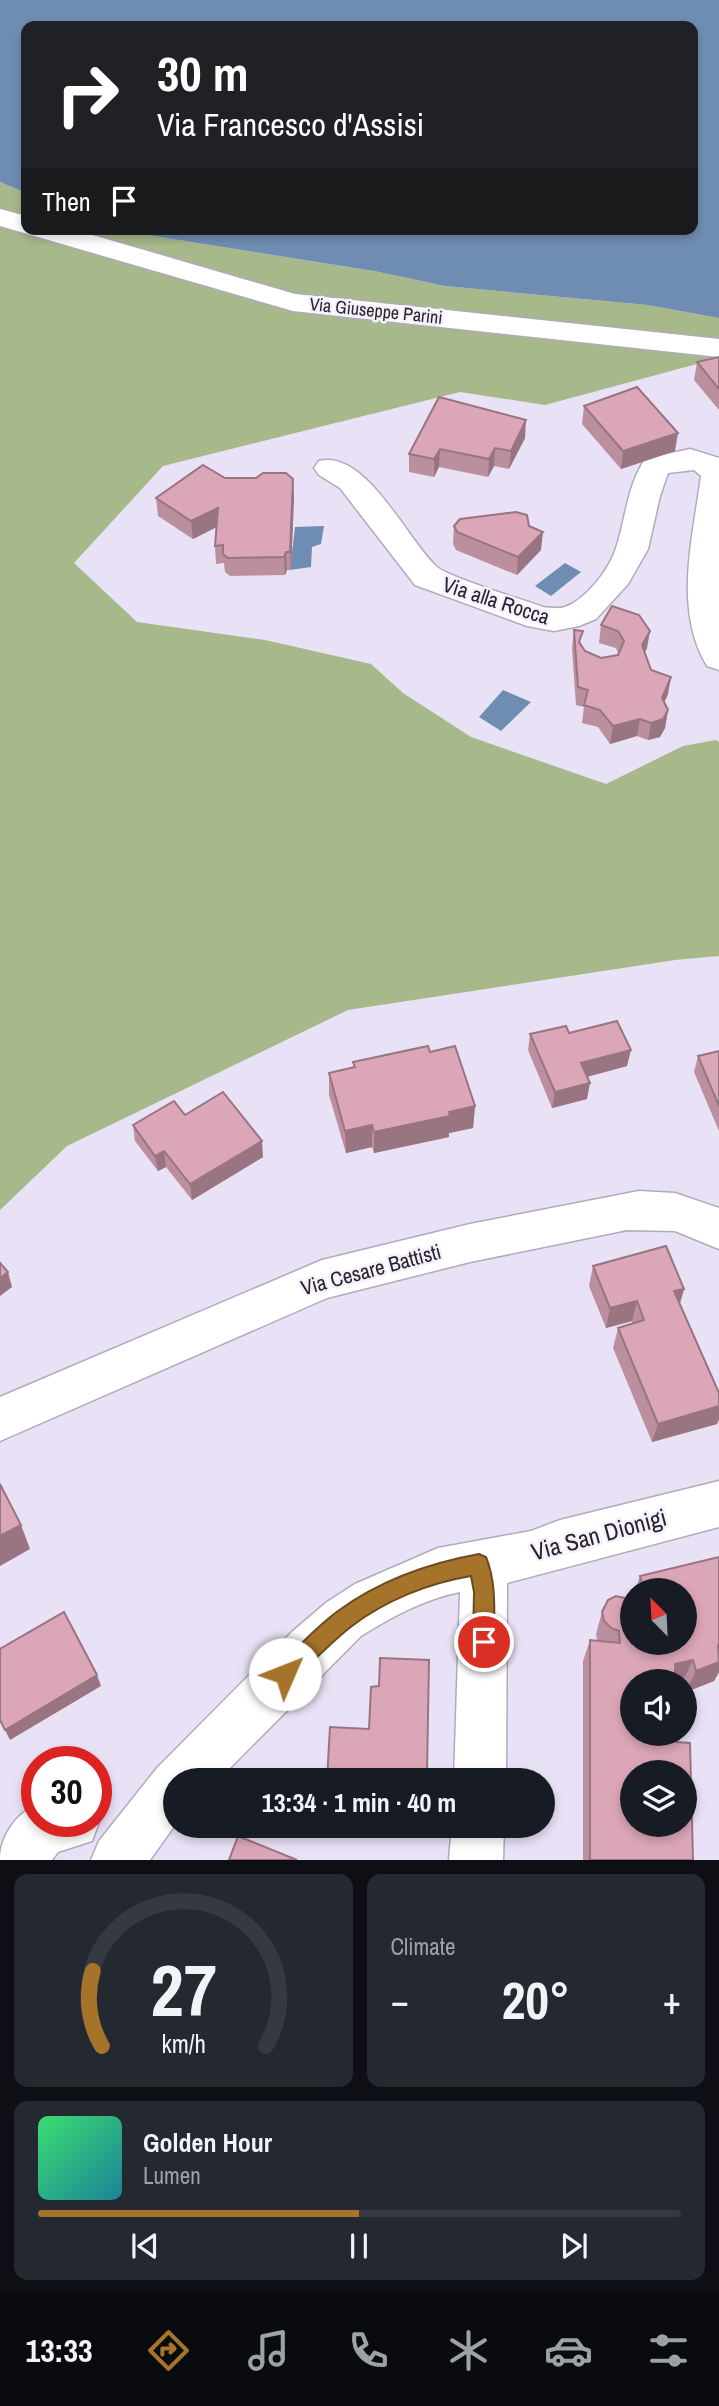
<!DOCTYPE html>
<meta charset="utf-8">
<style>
:root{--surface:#171b24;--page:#242831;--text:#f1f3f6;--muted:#9ea1a6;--line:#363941;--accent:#a6732b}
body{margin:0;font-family:"Archivo Narrow",sans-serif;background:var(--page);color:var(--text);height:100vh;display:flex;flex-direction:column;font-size:26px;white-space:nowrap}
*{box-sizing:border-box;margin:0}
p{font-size:23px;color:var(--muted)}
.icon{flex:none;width:38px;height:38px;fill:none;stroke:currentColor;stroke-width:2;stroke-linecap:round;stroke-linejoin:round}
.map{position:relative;height:1860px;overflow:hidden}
.drawer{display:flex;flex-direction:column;gap:14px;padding:14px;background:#0d0f14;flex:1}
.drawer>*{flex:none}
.banner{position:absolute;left:21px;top:21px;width:677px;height:214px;border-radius:14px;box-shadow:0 4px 10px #0003;background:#202124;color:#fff;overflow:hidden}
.needle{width:46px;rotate:336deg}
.fabs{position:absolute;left:620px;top:1578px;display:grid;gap:14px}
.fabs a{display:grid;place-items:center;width:77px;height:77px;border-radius:50%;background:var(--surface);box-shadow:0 4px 10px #0003;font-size:35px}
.speed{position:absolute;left:21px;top:1746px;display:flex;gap:14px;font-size:35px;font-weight:700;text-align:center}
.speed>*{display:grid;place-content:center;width:91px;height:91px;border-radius:50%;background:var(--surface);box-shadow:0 4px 10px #0003;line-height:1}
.speed .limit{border:10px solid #d22;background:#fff;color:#111}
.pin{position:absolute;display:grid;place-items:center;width:60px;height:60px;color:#fff;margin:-30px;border:4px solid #fff;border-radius:50%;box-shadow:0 2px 7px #0007}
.me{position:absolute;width:77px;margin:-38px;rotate:46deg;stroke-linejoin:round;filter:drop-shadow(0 0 5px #0008)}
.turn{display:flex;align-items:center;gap:24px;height:147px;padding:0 21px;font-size:32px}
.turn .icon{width:91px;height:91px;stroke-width:2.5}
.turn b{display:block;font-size:49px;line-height:60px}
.then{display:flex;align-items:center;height:66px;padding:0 21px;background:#0003;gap:14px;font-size:26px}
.big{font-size:52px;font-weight:800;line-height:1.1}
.drawer .tile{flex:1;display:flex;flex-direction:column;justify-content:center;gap:10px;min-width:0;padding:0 24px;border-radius:14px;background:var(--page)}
.drawer .dial{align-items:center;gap:0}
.dial svg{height:182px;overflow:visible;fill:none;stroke:var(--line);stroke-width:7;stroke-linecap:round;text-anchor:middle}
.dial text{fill:var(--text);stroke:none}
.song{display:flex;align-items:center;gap:21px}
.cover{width:84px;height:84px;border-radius:10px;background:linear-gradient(135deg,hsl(140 70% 55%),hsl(190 70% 35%))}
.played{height:7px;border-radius:4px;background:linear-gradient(90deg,var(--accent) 50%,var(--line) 50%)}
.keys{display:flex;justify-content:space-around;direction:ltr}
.heat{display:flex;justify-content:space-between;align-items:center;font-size:38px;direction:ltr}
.drawer .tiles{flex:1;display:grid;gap:14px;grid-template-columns:1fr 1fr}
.tile:last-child{grid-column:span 2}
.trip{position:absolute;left:163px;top:1768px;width:392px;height:70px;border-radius:35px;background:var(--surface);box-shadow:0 4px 10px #0003;font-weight:800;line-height:70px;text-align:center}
.dock{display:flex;height:112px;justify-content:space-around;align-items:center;background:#090b0e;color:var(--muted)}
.dock .icon{width:49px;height:49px}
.dock .active{color:var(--accent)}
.dock b{font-size:32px;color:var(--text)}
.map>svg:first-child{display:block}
.forest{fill:#a7b88a}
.water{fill:#6f8db3}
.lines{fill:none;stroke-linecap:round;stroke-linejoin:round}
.minor-casing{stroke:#b1aabd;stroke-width:3}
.major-casing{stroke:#b1aabd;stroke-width:3}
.minor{fill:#fff;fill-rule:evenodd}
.major{fill:#fff;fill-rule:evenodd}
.wall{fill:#bc8f9e}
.shaded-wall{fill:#997481}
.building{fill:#dba6b8;stroke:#997481;stroke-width:2;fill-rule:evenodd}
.route{fill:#a6732b;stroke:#6c4b1c;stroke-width:2}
.labels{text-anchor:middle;stroke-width:5;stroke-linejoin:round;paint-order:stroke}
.far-street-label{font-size:18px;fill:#27242b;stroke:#f5f0fc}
.street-label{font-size:21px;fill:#27242b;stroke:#f5f0fc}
.near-street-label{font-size:24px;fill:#27242b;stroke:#f5f0fc}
</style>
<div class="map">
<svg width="719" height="1860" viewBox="0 0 719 1860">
<rect width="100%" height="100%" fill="#e9e1f5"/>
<!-- forest -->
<path class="forest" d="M0,182L26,193V229H109L374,271L445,286L647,305L719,318V358L545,405L460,392L163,466L74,563L137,622L265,640L371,664L403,693L471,737L606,784L683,746L716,740L719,742V956L675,960L348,1010L67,1146L0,1210Z"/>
<!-- water -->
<g class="water">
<path d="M0,0H719V318L647,305L445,286L374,271L109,229H693V26H26V193L0,182Z"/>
<path d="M324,526L321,544L312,547L311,567L290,570L295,527Z"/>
<path d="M565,563L581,572L551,596L535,586Z"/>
<path d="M503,690L531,702L501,731L479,717Z"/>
</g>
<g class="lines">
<!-- minor casing -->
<g class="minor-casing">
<g id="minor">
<path d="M690,449L719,458V670L707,666C673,610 693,537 701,476L694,470L668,473L660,496L648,549L628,584L596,619L579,626L554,631L527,626L415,585L340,488L319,475L314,468L319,461C366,449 407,540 437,567C448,577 524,600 543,607C550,608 558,609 565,607C585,600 608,571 615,551C626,520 626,488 645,459Z"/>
<path d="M639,1191L675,1193L719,1208V1249L675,1231L627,1230L470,1262L327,1298L0,1441V1397L322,1260L470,1224Z"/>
<path d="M719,1481V1527L507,1583L506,1780H454L460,1592C424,1599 392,1617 361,1636L218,1780H175V1825L150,1860H91L99,1841L157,1768L293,1631L327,1602L355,1584L438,1548L531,1531L560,1520Z"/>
<path d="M37,1805V1822H96V1815L99,1822L92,1841L58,1852L52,1860H0C0,1837 16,1813 37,1805Z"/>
<path d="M452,1825H504L503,1860H449Z"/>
</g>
</g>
<!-- major casing -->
<g class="major-casing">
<path id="major" d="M0,209L26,216V229H72L295,294L719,339V357L293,311L0,226Z"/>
</g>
<!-- minor -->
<use href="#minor" class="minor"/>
<!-- major -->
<use href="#major" class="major"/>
</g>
<!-- wall -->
<g class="wall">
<path d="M719,357V410L694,380L697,362Z"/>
<path d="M439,397L525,438L509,469L494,466L488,477L439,467L434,477L409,472V454Z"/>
<path d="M584,406L675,451L621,469L582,424Z"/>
<path d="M225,478L294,497L291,570H287L285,575L230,576L225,572L224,563L216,564L215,546L216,527L193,539L158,516L156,498Z"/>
<path d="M454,526H529L541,550L517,575L456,550L453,544Z"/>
<path d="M612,606L647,648L645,653L651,670L668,694L664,703L668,710L665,728L660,737L648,740L637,736L610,744L598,727L582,723L584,707L576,705L572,648L574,630L585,651L601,658L618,655V653L616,648L599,643L601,625Z"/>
<path d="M530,1034L627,1066L587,1077V1099L552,1108L528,1050Z"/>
<path d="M719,1051V1131L694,1072L698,1056Z"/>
<path d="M430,1052L475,1106L473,1128L449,1133V1137L374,1153L372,1147L346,1153L329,1095V1073L353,1068V1062Z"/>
<path d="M185,1115L263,1157L192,1200L166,1167L158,1171L135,1141L133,1125Z"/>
<path d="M593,1266L684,1289L680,1304L719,1393V1419L717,1424L652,1442L613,1348L618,1328L633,1324L632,1321L606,1328L589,1286Z"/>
<path d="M719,1557V1672L714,1681L686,1692L683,1681L632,1682L676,1742L693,1860H583V1661L590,1640H597L596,1634L602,1612L632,1643L684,1591H635L640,1576Z"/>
<path d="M427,1773V1780H327Z"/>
</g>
<!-- shaded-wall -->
<g class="shaded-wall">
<path d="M526,420L525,438L509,469L511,451Z"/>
<path d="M678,433L675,451L621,469L623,451Z"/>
<path d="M495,448L494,466L488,477L489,459Z"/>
<path d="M440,449L439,467L434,477V459Z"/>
<path d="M293,479L294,497L291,570L290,552Z"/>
<path d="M218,508L219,526L193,539L191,521Z"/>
<path d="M543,532L541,550L517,575L518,557Z"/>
<path d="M286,552L287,570L285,575L284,557Z"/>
<path d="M650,631L647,648L639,663L642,645Z"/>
<path d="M671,677L668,694L658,716L662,698Z"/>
<path d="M668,710L665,728L660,737L648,740L651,723Z"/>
<path d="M640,719L637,736L610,744L613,726Z"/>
<path d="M631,1050L627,1066L578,1079L581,1063Z"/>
<path d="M590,1083L587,1099L552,1108L555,1092Z"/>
<path d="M475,1106L473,1128L449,1133V1137L374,1153V1132Z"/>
<path d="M372,1125V1147L346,1153L345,1131Z"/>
<path d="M262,1141L263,1157L192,1200L190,1184Z"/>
<path d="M164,1151L166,1167L158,1171L155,1156Z"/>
<path d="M8,1272L12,1287L0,1296V1278Z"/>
<path d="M684,1289L678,1309L674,1291Z"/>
<path d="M637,1301L632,1321L606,1328L610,1308Z"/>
<path d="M719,1406V1419L717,1424L652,1442L658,1424Z"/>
<path d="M21,1525L30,1549L0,1566V1536Z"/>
<path d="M719,1644V1672L714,1681L686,1692L696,1671Z"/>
<path d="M693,1660L683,1681L668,1682L675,1664Z"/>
<path d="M97,1675L101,1686L10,1740L5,1730Z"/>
</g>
<!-- building -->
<g class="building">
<path d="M719,357V389L697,362Z"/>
<path d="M637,387L678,433L623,451L584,406Z"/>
<path d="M439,397L526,420L511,451L495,448L489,459L440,449L434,459L409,454Z"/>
<path d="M203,465L225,478H256L263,473H286L293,479L290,552H286L284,557L228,558L223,554V545L215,546L218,508L191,521L156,498Z"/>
<path d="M516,512L527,515L529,526L543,532L518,557L457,532L454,526L460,519Z"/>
<path d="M612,606L639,615L650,631L642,645L651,670L671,677L662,698L668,710L663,719L651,723L640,719L613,726L600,710L584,705L588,690L578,687L574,630L583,631L579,642L585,651L601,658L618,655L624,641L618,631L601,625Z"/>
<path d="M617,1021L631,1050L581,1063L590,1083L555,1092L530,1034L566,1026L569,1033Z"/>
<path d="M428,1046L430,1052L455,1046L475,1106L449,1112L450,1116L374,1132L372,1125L345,1131L329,1073L355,1067L353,1062Z"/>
<path d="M719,1051V1106L698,1056Z"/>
<path d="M223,1092L262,1141L190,1184L164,1151L155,1156L133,1125L174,1101L185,1115Z"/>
<path d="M666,1246L684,1289L674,1291L719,1393V1406L658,1424L618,1328L644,1320L637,1301L610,1308L593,1266Z"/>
<path d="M0,1263L8,1272L0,1278Z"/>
<path d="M0,1484L21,1525L0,1536Z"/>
<path d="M719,1557V1644L718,1645L719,1662L696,1671L693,1660L675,1664V1682H632V1734H676V1742L690,1743L693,1860H590V1640L620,1643L619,1631L611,1628L604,1621L602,1612L608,1600L616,1596L629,1599L632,1603V1643H684V1591H644L640,1576ZM632,1773H684V1825H632Z"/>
<path d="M64,1612L97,1675L5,1730L0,1720V1649Z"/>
<path d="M380,1658L429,1660L427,1773H423V1780H327L330,1727L369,1729L371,1687L379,1686Z"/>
<path d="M238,1836L297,1860H229Z"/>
</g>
<!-- route -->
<path class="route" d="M479,1554L486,1557C497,1584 494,1614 494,1642L491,1649L484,1652L476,1649L473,1642L474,1592L471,1576C429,1583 386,1600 352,1626C331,1642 312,1663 292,1681L285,1684L278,1681L275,1674L278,1667C297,1648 316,1627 338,1611C379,1581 429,1563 479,1554Z"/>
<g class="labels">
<!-- far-street labels -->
<g class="far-street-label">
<text transform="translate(376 311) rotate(6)" y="6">Via Giuseppe Parini</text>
</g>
<!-- street labels -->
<g class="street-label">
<text transform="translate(496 601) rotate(18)" y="7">Via alla Rocca</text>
<text transform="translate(371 1270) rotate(-15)" y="7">Via Cesare Battisti</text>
</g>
<!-- near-street labels -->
<g class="near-street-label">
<text transform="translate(599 1535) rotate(-15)" y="8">Via San Dionigi</text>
</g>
</g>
</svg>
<div class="fabs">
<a><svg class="needle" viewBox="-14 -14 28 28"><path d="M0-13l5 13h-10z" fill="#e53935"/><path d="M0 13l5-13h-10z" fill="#9ea1a6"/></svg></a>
<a><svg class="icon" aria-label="sound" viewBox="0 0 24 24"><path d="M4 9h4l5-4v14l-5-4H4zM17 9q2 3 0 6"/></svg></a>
<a><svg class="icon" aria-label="layers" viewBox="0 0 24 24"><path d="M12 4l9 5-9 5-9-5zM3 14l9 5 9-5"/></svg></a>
</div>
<div class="speed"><div class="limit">30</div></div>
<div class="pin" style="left:484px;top:1642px;background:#d93025"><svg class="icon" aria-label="arrive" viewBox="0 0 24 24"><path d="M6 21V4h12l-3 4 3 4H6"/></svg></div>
<svg class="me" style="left:285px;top:1674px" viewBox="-20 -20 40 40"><circle r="19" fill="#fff"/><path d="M0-13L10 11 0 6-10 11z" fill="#a6732b"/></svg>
<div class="trip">13:34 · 1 min · 40 m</div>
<div class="banner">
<div class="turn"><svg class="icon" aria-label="right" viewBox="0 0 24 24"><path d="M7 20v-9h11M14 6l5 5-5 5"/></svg><div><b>30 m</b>Via Francesco d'Assisi</div></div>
<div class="then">Then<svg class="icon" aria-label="arrive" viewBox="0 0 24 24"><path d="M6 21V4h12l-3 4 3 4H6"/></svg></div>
</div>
</div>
<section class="drawer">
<div class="tiles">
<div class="tile dial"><svg viewBox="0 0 100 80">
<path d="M14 69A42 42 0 1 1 86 69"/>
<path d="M14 69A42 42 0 0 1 10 36" stroke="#a6732b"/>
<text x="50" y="56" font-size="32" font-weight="700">27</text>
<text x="50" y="72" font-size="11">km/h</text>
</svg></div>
<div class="tile"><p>Climate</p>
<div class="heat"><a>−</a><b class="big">20°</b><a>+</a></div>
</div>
<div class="tile">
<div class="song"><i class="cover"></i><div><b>Golden Hour</b><p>Lumen</p></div></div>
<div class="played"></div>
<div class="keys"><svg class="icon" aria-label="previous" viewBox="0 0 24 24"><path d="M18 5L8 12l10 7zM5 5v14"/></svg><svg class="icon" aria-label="pause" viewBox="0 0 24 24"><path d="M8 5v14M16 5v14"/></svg><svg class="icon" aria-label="next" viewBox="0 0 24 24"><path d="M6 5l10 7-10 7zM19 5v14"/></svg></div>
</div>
</div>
</section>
<nav class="dock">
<b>13:33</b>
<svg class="icon active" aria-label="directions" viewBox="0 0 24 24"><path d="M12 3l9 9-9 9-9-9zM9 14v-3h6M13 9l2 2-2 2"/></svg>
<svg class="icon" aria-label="music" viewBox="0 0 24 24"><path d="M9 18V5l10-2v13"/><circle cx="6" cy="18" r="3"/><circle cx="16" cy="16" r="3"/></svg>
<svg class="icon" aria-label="phone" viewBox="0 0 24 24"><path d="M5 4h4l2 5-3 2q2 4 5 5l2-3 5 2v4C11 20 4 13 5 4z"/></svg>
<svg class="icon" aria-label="climate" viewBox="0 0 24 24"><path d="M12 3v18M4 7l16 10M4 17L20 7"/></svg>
<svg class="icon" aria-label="car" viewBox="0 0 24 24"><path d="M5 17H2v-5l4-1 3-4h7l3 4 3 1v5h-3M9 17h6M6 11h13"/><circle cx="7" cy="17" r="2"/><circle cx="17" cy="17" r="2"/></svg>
<svg class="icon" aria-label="filters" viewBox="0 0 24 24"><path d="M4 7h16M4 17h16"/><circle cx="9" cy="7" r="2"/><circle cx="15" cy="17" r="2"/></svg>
</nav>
